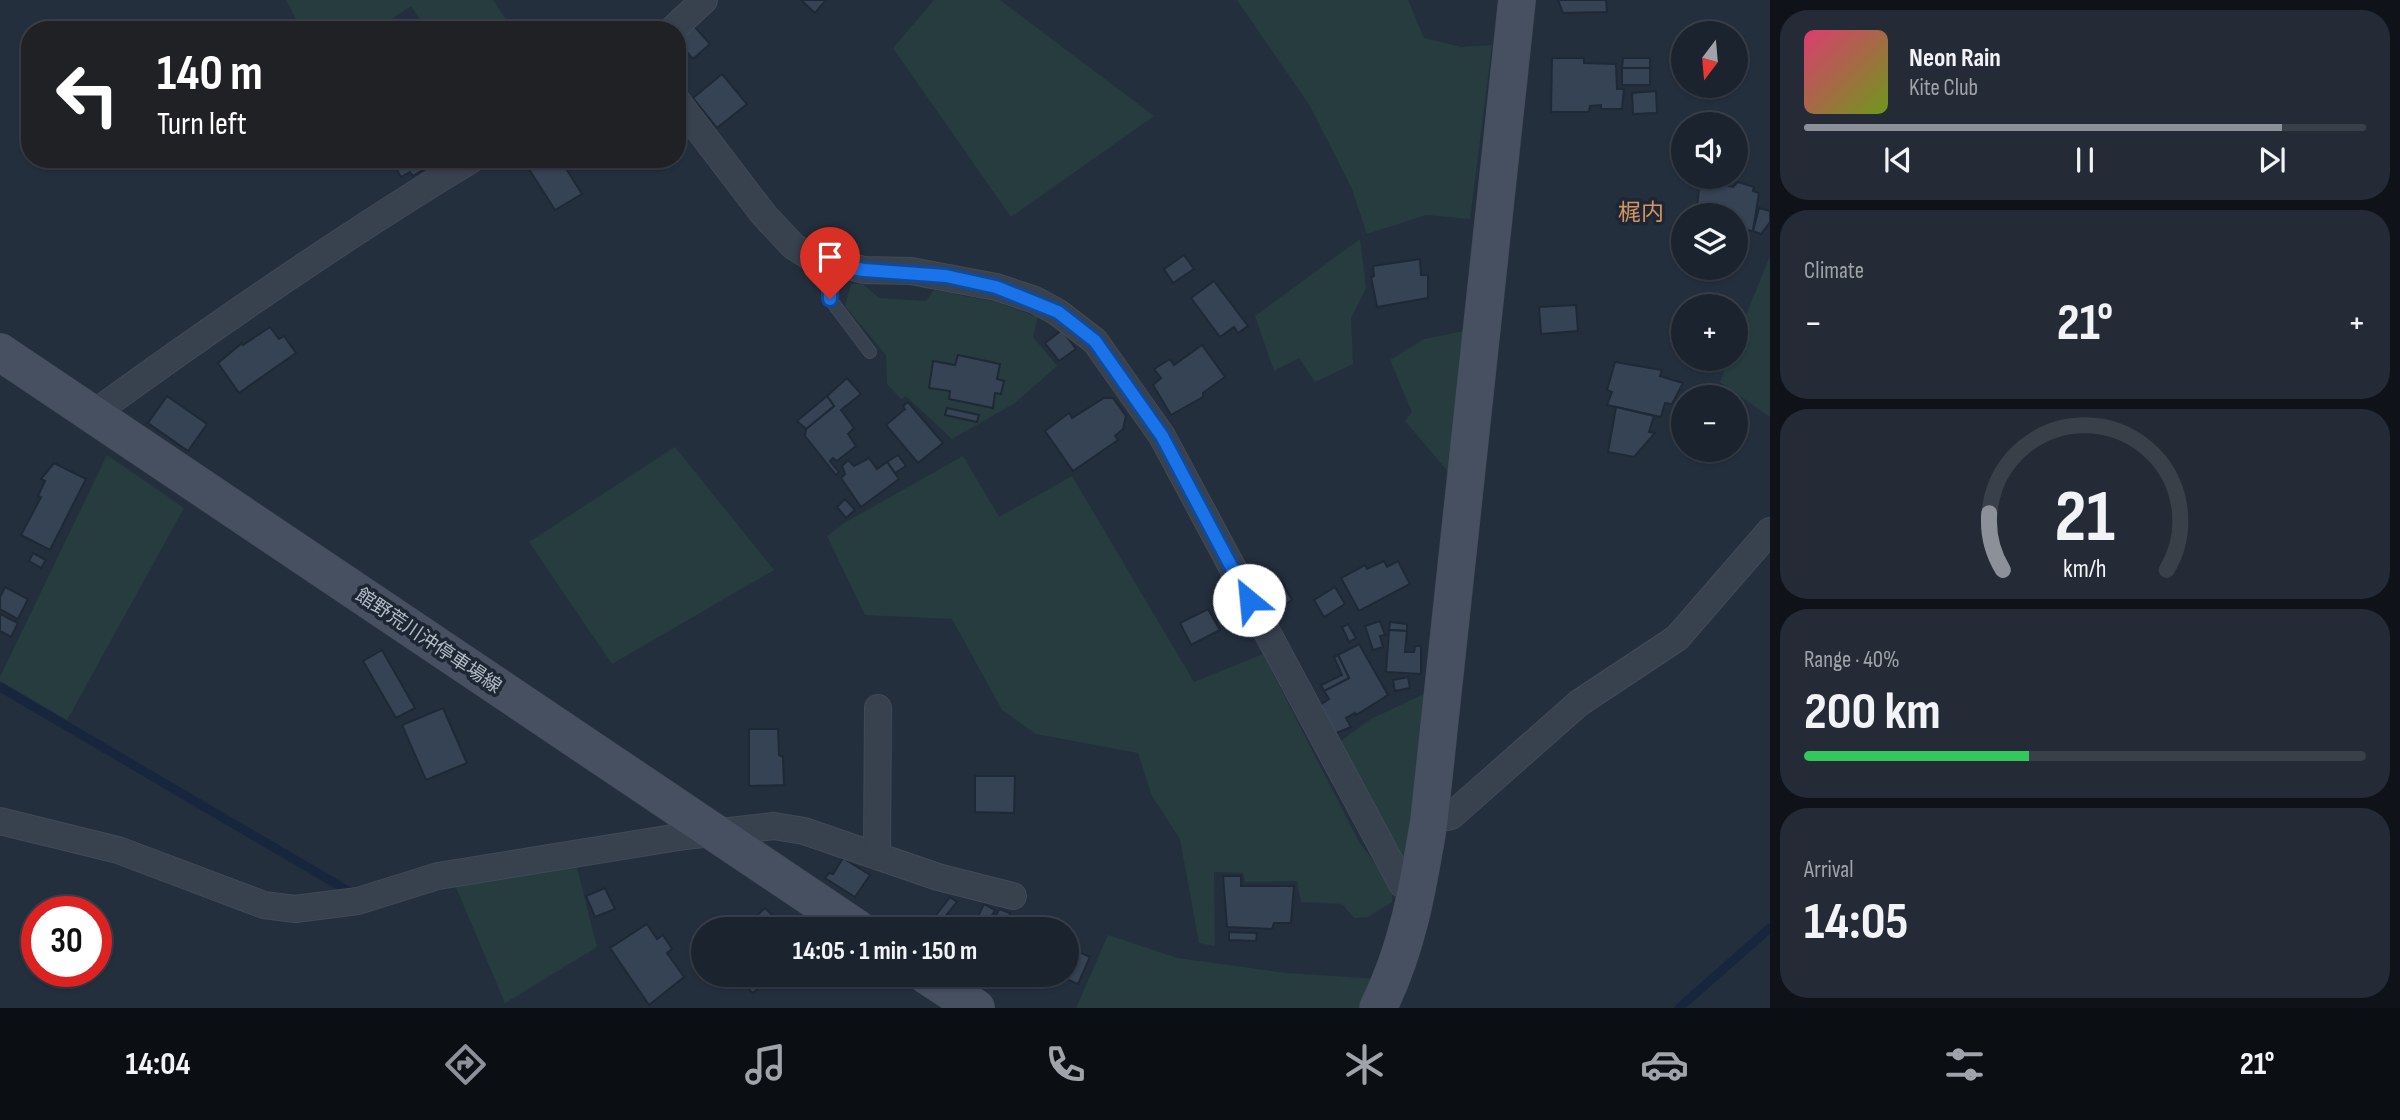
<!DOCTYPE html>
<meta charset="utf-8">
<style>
:root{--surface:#1b232e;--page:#242b36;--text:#f1f3f6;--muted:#a0a4aa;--line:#39404a;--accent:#8c9099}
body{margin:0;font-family:"Sofia Sans Condensed","Noto Sans JP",sans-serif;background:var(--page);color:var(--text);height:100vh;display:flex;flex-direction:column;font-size:26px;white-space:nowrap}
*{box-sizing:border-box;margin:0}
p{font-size:23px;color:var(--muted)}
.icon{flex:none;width:38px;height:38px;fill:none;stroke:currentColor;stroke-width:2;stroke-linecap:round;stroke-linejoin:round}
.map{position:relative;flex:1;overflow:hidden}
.details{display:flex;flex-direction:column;gap:10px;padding:10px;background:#0f1319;width:630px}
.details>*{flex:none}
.top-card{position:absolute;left:21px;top:21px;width:665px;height:147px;border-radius:28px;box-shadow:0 2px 5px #0004,0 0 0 2px var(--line);background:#202124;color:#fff;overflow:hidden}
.needle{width:46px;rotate:196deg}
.tools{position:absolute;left:1671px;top:21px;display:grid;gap:14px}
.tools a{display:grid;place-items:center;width:77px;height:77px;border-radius:50%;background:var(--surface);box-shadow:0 2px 5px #0004,0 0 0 2px var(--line);font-size:35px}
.speed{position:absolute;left:21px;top:896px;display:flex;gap:14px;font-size:35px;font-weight:700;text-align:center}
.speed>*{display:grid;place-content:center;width:91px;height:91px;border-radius:50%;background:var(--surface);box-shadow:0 2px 5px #0004,0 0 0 2px var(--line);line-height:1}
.speed .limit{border:10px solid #d22;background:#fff;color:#111}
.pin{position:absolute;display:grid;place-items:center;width:60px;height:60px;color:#fff;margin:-72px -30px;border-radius:50% 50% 50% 0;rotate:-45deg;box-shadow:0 0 7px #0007}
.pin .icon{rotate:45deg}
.me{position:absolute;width:77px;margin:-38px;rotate:332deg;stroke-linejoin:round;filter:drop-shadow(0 0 5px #0008)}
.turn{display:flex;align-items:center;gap:24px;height:147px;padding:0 21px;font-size:32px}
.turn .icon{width:91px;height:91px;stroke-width:2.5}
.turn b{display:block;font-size:49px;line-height:60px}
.big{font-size:52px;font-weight:700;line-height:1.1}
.details .widget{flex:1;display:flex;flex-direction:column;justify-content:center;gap:10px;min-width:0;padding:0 24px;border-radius:28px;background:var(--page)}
.details .dial{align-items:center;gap:0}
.dial svg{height:182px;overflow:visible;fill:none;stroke:var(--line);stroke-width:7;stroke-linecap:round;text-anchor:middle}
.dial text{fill:var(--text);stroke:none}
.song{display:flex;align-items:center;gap:21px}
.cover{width:84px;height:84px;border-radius:10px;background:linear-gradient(135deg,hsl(340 70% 55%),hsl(80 70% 35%))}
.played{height:7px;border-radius:4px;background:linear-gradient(90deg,var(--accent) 85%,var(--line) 85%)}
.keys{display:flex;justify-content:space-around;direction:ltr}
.heat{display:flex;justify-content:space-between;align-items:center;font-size:38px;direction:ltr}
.charge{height:10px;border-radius:5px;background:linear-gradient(90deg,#34c759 40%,var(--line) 0)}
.trip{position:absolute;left:691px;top:917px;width:388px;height:70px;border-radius:35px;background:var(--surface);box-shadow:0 2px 5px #0004,0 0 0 2px var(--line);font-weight:700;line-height:70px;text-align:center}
.tabs{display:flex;height:112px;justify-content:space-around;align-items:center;background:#0b0e12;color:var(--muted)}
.tabs .icon{width:49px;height:49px}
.tabs .on{color:var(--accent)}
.tabs b{font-size:32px;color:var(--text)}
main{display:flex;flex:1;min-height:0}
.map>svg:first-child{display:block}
.green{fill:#263c3f;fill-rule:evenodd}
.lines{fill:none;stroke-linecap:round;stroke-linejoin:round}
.stream{stroke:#17263c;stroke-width:9}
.building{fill:#364354;stroke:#1f2835;stroke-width:2}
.lane-casing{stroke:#414a57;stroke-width:14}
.street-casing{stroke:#414a57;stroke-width:28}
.secondary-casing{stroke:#414a57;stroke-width:38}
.lane{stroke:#38414e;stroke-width:12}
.street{stroke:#38414e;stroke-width:26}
.secondary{stroke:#465061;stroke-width:37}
.route-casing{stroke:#114b97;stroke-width:18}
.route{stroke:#1a73e8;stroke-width:12}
.labels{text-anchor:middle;stroke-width:7;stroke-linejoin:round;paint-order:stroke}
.street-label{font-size:19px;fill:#b4bcc9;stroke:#1d2633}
.quarter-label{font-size:23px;fill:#d59563;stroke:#1d2633}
</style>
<main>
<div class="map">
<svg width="1770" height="1008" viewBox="0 0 1770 1008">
<rect width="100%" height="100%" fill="#242f3e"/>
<!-- green -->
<g class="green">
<path d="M286,0H493L513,30H427L411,6L375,30H302Z"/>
<path d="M934,0H1000L1154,116L1011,217L893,48Z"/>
<path d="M1237,0H1408L1424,38L1461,47L1492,45L1470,219L1426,215L1367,234L1352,189L1310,106Z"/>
<path d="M1360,239L1366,288L1351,318L1353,364L1315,382L1299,358L1274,371L1255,316Z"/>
<path d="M1770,256V417L1720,382L1729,359H1736V340Z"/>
<path d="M851,284H863L879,298L926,301L934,290L996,302L1038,317L1033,337L1057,366L1015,403L952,439L906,396L901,399L887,384L886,355L845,306ZM958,355L1000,364L997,379L1004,381L995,393L993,407L950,399V391L929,388L934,361L955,365Z"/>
<path d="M1469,330L1451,475L1405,421L1412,412L1390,360L1424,339Z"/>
<path d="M675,447L774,570L612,664L529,542Z"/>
<path d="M107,455L184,508L67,720L0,681V677Z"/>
<path d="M963,456L999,517L1072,476L1194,682L1263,654L1359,842L1393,887L1392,902L1368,917L1354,918L1342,904L1301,902L1297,881L1245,882L1243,873L1214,872L1215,946L1199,943L1180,839L1152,796L1138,753L1036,734L1002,710L952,619L865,615L827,536L846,522Z"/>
<path d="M1426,693L1407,868L1338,743L1371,719Z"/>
<path d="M576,864L597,947L505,1003L455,885Z"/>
<path d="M1108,935L1177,958L1287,973L1379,979L1359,1008H1076Z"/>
</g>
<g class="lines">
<!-- stream -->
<g class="stream">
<path d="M0,687L350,892"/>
<path d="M1679,1008L1770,928"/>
</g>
</g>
<!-- building -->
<g class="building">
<path d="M801,0H826L815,13Z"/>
<path d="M1558,0H1606L1607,12L1563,13Z"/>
<path d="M694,26L710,44L693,59L678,42Z"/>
<path d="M1552,58H1584V63L1616,64L1617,89H1624L1622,109H1601V105L1590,106L1589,112H1551Z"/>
<path d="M1623,58H1650V68H1622Z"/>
<rect x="1622" y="68" width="28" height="17"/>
<path d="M722,74L747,104L717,128L693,98Z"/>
<path d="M1656,91L1657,113L1633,114L1632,93Z"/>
<path d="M390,159H434L435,162L413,176L410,172L401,177Z"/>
<path d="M539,159H560L582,194L555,210L527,166Z"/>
<path d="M1700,180L1733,187L1738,182L1754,187L1753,191L1759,193L1753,231L1736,228V215H1696Z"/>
<path d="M1759,208L1770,211V222L1761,234L1753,231Z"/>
<path d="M1184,255L1194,269L1173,283L1164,269Z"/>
<path d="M1420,259L1421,275H1428V298L1377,307L1371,277L1374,276L1373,266Z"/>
<path d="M1214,281L1248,326L1238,333L1234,327L1220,337L1191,298Z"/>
<path d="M1576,305L1578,331L1541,334L1539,307Z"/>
<path d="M270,327L279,339L284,336L296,353L239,393L218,363L242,343L243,345Z"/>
<path d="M1062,330L1076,349L1059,361L1045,343Z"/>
<path d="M1202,345L1225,377L1203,393V397L1171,415L1153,385L1161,378L1154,369L1170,359L1174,365Z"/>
<path d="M958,355L1000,364L997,379L1004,381L1001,394L995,393L993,408L949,399L950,391L929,388L933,361L955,365Z"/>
<path d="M1615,362L1662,370L1660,376L1683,383L1672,404L1665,403L1661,417L1607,405L1612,392L1607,390Z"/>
<path d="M847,378L861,394L841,410L854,428L848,434L856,446L837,461L833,458L830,461L839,472L836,475L805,436L806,429L834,406L827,396Z"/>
<path d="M167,396L207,424L188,451L148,423Z"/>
<path d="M827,396L834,406L806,429L797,421Z"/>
<path d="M1104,398H1113L1126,416L1123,429L1115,436L1118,440L1073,471L1045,431L1069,413L1072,418Z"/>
<path d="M908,402L943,443L918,463L886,425L905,409L903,406Z"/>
<path d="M1616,407L1654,416L1649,432L1655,433L1634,457L1608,452Z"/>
<path d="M947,408L979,415L977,422L945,415Z"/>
<path d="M898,455L906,466L895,473L887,462Z"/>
<path d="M869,458L877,469L887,462L899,479L861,507L841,478L845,474L842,466L848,460L854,466Z"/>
<path d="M54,463L86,479L50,550L21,535L41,497L38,496L45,481L41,479Z"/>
<path d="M845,499L855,510L846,518L837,507Z"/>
<path d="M33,553L46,560L41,568L29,561Z"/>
<path d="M1384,561L1387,567L1398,561L1410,584L1359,611L1341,578L1365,565L1367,569Z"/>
<path d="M1281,581L1292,600L1272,613L1260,594Z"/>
<path d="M5,587L28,599L18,619L0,609V597Z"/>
<path d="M1335,587L1345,604L1324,617L1314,600Z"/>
<path d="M1208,609L1220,630L1191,645L1180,623Z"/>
<path d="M0,614L18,623L11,637L0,631Z"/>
<path d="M1380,621L1385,635L1380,636L1383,647L1373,650L1365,626Z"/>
<path d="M1390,622L1407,624V631L1389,630Z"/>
<path d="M1348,624L1356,638L1349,642L1342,627Z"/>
<path d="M1389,630L1407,631L1405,652H1414L1415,646H1421V674L1386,672Z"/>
<path d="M1359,644L1388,695L1356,715L1355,713L1346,718L1351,727L1334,734L1320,705L1329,699L1324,691L1349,678L1338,655Z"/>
<path d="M382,650L415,708L396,718L363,661Z"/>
<path d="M1338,655L1349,678L1324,691L1321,685L1342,675L1334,657Z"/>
<path d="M1408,677L1410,688L1395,691L1393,680Z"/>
<path d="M443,708L467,763L426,780L402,725Z"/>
<path d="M749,729H778L779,755L783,757L784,785L749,786Z"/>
<path d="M975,776H1015L1014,813L975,812Z"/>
<path d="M843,858L870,875L855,897L825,878L829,873L833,874Z"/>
<path d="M1223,876H1241V886H1294L1291,923H1274L1272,929L1227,927Z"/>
<path d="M605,888L615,909L595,917L586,896Z"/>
<path d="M950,897L957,902L935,929H928L926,928Z"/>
<path d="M984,904L995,910L989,921L978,916Z"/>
<path d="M765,908L772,915L753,929L748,924Z"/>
<path d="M999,909L1010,913L1009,917L1003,929H990Z"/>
<path d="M949,914L973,929H940Z"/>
<path d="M1009,917L1037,929H1003Z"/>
<path d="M647,924L657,939L663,935L672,949L667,953L684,977L649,1005L610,948Z"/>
<path d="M1229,932L1257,933L1256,941L1229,940Z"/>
<path d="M1077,951L1090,957L1078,984L1056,975H1068V953L1074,956Z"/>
<path d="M732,975H784L772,986L767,980L753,993Z"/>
</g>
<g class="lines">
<!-- lane casing -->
<g class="lane-casing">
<path id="lane" d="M830,264V299L870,352"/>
</g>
<!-- street casing -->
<g class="street-casing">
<g id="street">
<path d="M672,30L704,0"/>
<path d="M677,101L764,215L793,246L809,256L864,270L911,271L996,287L1035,300L1057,312L1095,341L1162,436L1402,884L1417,893"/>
<path d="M93,414C216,325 341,238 472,159"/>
<path d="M0,821L118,850L264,905L295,909L358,901L438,876L685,836L774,826L804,831L938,877L1013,896"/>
<path d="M1429,821L1451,816L1579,703L1677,638L1770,531"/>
<path d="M877,856L878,708"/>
</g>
</g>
<!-- secondary casing -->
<g class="secondary-casing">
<g id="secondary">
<path d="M0,352L858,929"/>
<path d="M926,975L976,1008"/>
<path d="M1378,1008C1408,948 1418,887 1429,821L1517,0"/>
</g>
</g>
<!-- lane -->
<use href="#lane" class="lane"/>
<!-- street -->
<use href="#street" class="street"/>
<!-- secondary -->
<use href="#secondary" class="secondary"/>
</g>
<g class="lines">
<!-- route casing -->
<g class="route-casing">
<path id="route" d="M830,299V264L864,270L946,276L996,287L1058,312L1095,341L1162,436L1249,600"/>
</g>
<!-- route -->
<use href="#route" class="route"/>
</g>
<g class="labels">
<!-- street labels -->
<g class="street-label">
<text transform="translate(429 640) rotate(34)" y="7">館野荒川沖停車場線</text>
</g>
<!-- quarter labels -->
<g class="quarter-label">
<text x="1641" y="220">梶内</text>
</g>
</g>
</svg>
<div class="tools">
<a><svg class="needle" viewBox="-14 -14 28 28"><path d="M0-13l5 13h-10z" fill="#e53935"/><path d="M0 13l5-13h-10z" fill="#a0a4aa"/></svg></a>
<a><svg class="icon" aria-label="sound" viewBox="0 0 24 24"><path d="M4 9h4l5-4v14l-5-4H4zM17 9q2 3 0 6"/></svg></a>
<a><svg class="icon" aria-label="layers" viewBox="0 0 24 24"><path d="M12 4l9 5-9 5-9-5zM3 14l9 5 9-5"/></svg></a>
<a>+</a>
<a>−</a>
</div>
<div class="speed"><div class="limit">30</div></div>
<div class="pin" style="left:830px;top:299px;background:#d93025"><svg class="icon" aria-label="arrive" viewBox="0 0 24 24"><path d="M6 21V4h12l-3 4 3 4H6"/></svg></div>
<svg class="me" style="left:1249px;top:600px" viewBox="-20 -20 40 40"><circle r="19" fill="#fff"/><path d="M0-13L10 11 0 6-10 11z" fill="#1a73e8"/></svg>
<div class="trip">14:05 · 1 min · 150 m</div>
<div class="top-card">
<div class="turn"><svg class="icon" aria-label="left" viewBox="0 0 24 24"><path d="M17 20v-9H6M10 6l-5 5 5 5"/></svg><div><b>140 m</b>Turn left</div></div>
</div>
</div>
<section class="details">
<div class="widget">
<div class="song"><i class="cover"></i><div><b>Neon Rain</b><p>Kite Club</p></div></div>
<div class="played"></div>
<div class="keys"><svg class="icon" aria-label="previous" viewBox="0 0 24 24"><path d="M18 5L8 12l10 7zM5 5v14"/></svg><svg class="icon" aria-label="pause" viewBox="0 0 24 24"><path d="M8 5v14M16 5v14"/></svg><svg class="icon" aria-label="next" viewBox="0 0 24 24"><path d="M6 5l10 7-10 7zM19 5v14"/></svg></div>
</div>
<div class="widget"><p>Climate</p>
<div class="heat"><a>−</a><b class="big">21°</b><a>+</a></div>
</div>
<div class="widget dial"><svg viewBox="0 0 100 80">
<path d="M14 69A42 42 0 1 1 86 69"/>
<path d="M14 69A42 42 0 0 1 8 44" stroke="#8c9099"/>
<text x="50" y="56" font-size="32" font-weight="700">21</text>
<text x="50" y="72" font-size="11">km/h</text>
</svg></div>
<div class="widget"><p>Range · 40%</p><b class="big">200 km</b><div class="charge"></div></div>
<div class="widget"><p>Arrival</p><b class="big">14:05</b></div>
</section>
</main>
<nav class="tabs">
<b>14:04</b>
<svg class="icon on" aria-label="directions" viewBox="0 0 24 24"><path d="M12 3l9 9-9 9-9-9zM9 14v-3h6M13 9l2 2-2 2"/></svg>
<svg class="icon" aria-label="music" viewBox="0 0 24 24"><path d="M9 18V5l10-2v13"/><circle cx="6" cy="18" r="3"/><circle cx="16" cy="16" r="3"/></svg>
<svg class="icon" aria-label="phone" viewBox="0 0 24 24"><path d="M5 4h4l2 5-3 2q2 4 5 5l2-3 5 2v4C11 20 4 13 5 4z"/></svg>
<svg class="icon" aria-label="climate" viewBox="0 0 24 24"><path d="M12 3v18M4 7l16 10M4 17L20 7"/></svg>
<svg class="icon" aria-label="car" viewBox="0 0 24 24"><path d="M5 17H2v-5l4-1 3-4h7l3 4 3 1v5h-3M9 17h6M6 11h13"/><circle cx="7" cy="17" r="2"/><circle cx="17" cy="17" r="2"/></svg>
<svg class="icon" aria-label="filters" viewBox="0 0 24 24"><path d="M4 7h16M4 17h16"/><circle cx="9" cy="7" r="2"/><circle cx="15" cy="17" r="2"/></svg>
<b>21°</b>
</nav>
